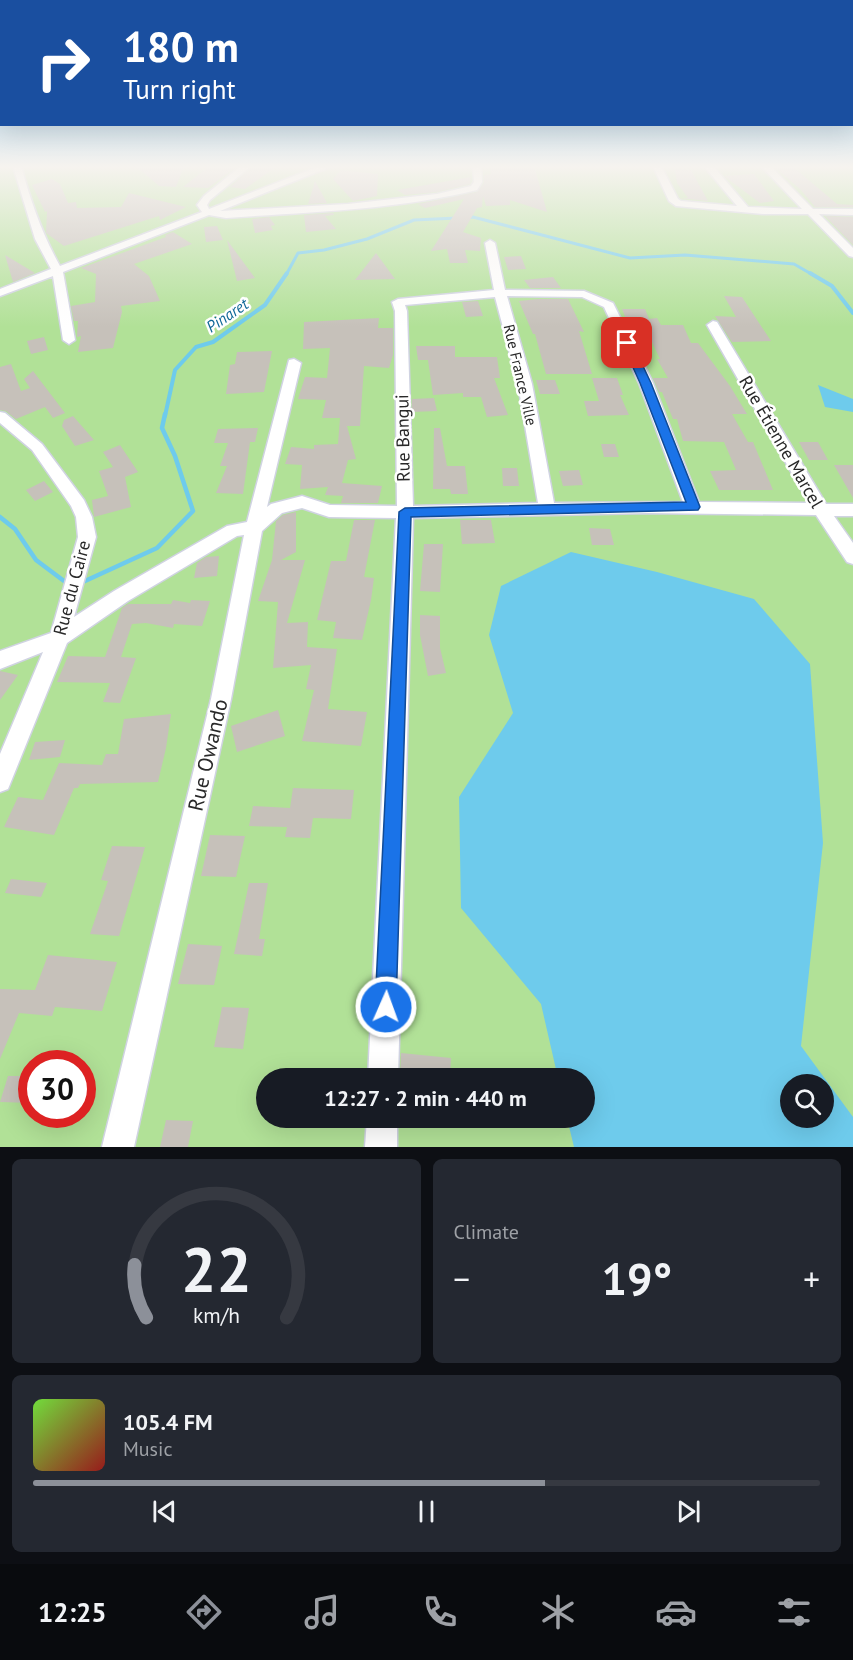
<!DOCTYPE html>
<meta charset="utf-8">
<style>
:root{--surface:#171b24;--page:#242831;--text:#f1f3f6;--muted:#9ea1a6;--line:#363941;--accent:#8c9099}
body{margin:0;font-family:"PT Sans",sans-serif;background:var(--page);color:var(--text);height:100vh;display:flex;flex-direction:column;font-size:22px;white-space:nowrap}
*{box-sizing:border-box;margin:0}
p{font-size:20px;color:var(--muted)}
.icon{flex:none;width:33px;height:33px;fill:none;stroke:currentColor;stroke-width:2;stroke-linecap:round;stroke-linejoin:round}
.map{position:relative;height:1147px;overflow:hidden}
.sheet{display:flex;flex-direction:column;gap:12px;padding:12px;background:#0d0f14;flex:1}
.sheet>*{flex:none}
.hud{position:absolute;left:0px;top:0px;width:854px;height:126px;box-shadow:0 6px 24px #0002;background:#1a4fa0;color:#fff;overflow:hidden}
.fabs{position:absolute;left:780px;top:1074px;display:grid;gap:12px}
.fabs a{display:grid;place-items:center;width:54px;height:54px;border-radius:50%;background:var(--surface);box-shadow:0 6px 24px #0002;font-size:30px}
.speed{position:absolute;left:18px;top:1050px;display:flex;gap:12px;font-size:30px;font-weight:700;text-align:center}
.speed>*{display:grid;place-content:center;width:78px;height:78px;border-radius:50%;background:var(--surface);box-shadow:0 6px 24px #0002;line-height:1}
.speed .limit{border:9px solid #d22;background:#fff;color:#111}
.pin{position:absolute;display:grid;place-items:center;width:51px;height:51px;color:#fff;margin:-26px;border-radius:12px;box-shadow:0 3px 9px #0006}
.me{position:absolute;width:66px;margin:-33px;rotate:2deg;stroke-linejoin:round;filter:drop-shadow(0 0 4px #0008)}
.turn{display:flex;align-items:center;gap:21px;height:126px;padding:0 24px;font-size:27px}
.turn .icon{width:78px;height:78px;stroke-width:2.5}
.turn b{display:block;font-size:42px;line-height:51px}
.big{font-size:45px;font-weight:600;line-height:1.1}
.sheet .card{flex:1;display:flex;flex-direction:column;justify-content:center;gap:9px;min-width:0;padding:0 21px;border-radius:9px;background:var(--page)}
.sheet .dial{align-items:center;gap:0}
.dial svg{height:156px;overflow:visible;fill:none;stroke:var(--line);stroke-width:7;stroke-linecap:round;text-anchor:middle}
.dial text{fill:var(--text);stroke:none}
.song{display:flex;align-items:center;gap:18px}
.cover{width:72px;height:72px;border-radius:9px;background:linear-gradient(135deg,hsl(100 70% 55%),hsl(0 70% 35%))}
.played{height:6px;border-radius:3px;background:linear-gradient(90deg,var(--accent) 65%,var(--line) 65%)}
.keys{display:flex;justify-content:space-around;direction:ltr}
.heat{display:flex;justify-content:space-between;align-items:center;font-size:33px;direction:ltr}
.sheet .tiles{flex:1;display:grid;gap:12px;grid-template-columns:1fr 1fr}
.card:last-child{grid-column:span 2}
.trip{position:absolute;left:256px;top:1068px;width:339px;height:60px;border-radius:30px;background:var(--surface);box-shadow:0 6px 24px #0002;font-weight:600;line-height:60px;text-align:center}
.menu{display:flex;height:96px;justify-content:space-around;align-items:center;background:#090b0e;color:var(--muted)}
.menu .icon{width:42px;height:42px}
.menu .current{color:var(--accent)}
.menu b{font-size:27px;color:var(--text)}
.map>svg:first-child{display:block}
.green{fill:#b1e197;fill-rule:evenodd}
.water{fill:#6ecbec;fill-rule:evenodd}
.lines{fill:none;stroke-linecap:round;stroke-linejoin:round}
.stream-far2{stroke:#6ecbec;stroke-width:3}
.stream-far1{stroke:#6ecbec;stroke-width:4}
.stream{stroke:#6ecbec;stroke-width:4.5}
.building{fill:#c6c1ba}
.street-casing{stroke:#d0d3e2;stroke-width:3}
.street{fill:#fff;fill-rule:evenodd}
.route{fill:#1a73e8;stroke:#114b97;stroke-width:1.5}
.labels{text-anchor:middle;stroke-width:5;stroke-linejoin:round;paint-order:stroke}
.far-street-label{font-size:15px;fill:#292929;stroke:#fff}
.far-water-label{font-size:16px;font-style:italic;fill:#0f6897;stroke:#fff}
.street-label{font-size:18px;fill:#292929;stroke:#fff}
.near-street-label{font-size:21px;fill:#292929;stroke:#fff}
</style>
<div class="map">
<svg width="853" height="1147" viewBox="0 0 853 1147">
<rect width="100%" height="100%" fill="#ebe4db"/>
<!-- green -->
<path class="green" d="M0,166H853V1147H0ZM32,1064H82V1114H32ZM267,1078H585V1118H267ZM790,1084H824V1118H790Z"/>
<!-- water -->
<g class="water">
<path d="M818,385L853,399V412L825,407Z"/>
<path d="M571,552L657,572L754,599L810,664L823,843L801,1046L853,1117V1147H574L567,1118H585V1078H558L541,1004L461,908L459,797L513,713L489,635L501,586ZM790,1084H824V1118H790Z"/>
</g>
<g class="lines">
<!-- stream-far2 -->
<g class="stream-far2">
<path d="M466,218L473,217L630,258L685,255L794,264L813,275"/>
<path d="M286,275L298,253L324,250L367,239L414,220L457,218"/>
</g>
<!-- stream-far1 -->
<g class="stream-far1">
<path d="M810,273L832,286L853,313"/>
<path d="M165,416L175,370L196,347L213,342L265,305L287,273"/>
</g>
<!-- stream -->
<path class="stream" d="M0,517L15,529L36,560L64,581H85L157,548L193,511L175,456L162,428L165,414"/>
</g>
<!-- building -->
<g class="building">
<path d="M136,166H184L176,187L159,186Z"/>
<path d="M226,166H237L208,188L183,187L208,167Z"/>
<path d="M253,166H277L245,189L230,187Z"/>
<path d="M792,166L837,204L853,205V207H815L801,190L775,167Z"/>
<path d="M490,167L535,169L547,212L510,200V205L486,206L483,196L482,207L477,208L463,232L481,238L480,251L465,250L468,263H450L447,249L431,251L464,199L425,208L418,204L477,192L484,183V175L491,174Z"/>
<path d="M675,169L691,170L708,201L680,198H688L677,183Z"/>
<path d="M341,170L378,174L377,196L353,201L333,179Z"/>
<path d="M754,174L774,201L760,203L724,176Z"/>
<path d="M471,177L470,184L437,192L405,195L397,190Z"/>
<path d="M52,179L60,184L68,203L76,202L77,208L121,207L129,193L186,207L160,220L159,216L64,246L46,233L47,211L45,212L32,185Z"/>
<path d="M315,181L327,203L308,204Z"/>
<path d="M333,213L334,215L325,216L336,229L306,232L304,215Z"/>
<path d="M825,216L853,217V245Z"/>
<path d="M269,217L275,225L271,226L273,230L255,233L252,219Z"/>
<path d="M217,226L223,240L206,242L204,227Z"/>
<path d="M173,232L192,244L134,264L149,276L160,301L121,306L122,312L113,348L78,352L81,336L77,337L78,321H74L71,306L95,302L96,274L81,268L166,237L165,235Z"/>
<path d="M227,240L255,278L237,281Z"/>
<path d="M376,253L395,279L355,280Z"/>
<path d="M5,255L35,273L13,282Z"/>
<path d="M521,256L526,269L508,270L504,257Z"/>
<path d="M553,277L561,288H530L524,280Z"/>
<path d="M724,296L742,297L771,341L732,342L715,316L736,317Z"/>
<path d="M538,299H568L584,332L579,331L592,374H546L535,334H533L519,301Z"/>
<path d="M478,301L483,316L466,317L462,302Z"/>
<path d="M622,309H645L649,319L657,318L661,325H683L691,343H698L730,386L747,414H732L748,442H753L773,490H719L710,471L736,470L724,442L683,441L677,419H673L662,392H659L653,378H668L657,359H660L644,325L629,326Z"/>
<path d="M379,318L378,328H393V355L389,368L364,366L360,426H347L356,459L348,460L342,483L382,486L378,503H341L343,496L325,495L328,487L300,489L302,465L285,464L291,447L314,449V445L338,444L340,418H322L326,400L298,399L305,377L327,378L330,348L303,349L304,322Z"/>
<path d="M44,337L48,350L31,354L27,341Z"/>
<path d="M416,346H455V357H497L500,378H494L508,415L487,417L481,397H463V393L433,395L428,360H418Z"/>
<path d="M272,351L264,392L226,394L230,365L235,364L237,352Z"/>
<path d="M11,364L21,391L30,388L24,379L33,371L65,413L53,418L45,407L16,419L6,411L0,410V367Z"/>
<path d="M592,378H617L623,395H620L629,415L588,416L584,401H599Z"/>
<path d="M536,380H555L560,394H540Z"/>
<path d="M434,398L437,411L412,412V399Z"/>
<path d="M73,416L94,440L75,446L62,426L64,420Z"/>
<path d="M258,428L255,442H250L243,494L216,493L227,466H220L228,443H214L218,429Z"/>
<path d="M434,428H440L447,466H465L468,494H451L450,489H433Z"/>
<path d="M799,442H818L828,460H809Z"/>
<path d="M601,444H615L619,457H604Z"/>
<path d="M120,445L138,472L125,477L131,507L94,517L92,500L108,496L99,471L113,467L103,452Z"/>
<path d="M834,465H853V498Z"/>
<path d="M502,468H517L519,486H503Z"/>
<path d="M579,470L583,485L563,486L559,471Z"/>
<path d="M44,481L53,492L35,501L26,490Z"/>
<path d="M296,512V552L281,560H305L287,623L308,622L307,647L337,649L328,709L367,712L361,746L302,741L314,690L306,689L311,665L273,668L278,602L258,601L272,560L276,521L283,515Z"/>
<path d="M354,520H375L364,577L374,578L371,600L362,640L333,638L336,622L317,620L331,561H346Z"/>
<path d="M460,520H491L495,543L462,544Z"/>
<path d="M589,528L610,529L614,545H592Z"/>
<path d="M424,544H443L440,592L420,591Z"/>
<path d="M219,556L217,576L194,578L197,563L206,557Z"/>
<path d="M173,600L190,603L191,600L210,601L202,626L174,624L173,628L146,623L132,624L121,657L136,658L120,703L103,702L110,683L57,682L68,656L105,657L122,608L128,604H171Z"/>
<path d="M420,615L440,616V648L446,673L428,676L420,635Z"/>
<path d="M0,671L18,675L0,700Z"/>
<path d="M278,710L285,736L237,752L231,726Z"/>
<path d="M171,714L166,748L158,782L80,784L78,788H74L54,835L4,827L18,797L43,800L59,763L102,765L106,754H118L124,719Z"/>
<path d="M65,740L60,757L29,760L35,742Z"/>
<path d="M293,788L354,790L351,819L313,818L310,838L285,837L287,827L249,826L253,806L290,808Z"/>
<path d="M210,835L245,836L236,877L201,876Z"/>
<path d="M112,846L145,847L119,936L90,934L108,881L101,880Z"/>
<path d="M11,879L47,883L41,897L5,893Z"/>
<path d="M249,883H268L259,939H265L262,956L234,954Z"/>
<path d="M188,944L222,946L214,985L178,984Z"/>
<path d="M48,955L117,962L102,1011L55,1007L52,1016L19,1013L0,1059V989L35,990Z"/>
<path d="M222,1007L249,1008L243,1049L214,1047Z"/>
<path d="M401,1053L451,1058L450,1078H400Z"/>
<path d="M8,1076H32V1103L0,1102Z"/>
<path d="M166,1120L193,1121L188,1147H160Z"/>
</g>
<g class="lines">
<!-- street casing -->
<g class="street-casing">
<g id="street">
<path d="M13,166H21C31,202 42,234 60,266L202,212L197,205L204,196L241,166H251L210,200L207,205L209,209L320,166H332L220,211L348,204L437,194L471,186L474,182L473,166H481L482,182L477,190C395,210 310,212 226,218L209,215L63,272L75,340L69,344L63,340L53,276L0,296V289L51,269L35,239Z"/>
<path d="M653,166H661L678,199L681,201L737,206L704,166H713L748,207L802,209L761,166H770L813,209H853V215L819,214L853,248V257L849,256L808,214H763L676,206L669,201Z"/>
<path d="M490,240L495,243L505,290L584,291L613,303L653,383L699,502L809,503L707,325L713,321L717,322L826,504H853V516H834L853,543V564L847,562L816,515L647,513L413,518L398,1078H368L396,518L329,517L302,508L282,513L262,531L231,699L134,1147H102L211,699L244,535L237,536L128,601L67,643L8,789L0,792V754L43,652L0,669V651L51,633L78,537L76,517L71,506L32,450L0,423V412L5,413L42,444L84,500L92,517L96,537L74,617L114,591L227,526L247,522L289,360L294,359L301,363L267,507L271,504L302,496L330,505L397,506L395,311L392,302L398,299L494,290L485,243ZM507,296L582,297L604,307L639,383L683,502L554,503L532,384ZM495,297L518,384L538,503L413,506L407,311L405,305Z"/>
<path d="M367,1118H397V1147H365Z"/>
</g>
</g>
<!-- street -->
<use href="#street" class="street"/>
</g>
<!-- sky -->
<linearGradient id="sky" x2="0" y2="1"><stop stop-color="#77bdea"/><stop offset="0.51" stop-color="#f6f3ef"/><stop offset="1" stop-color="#f6f3ef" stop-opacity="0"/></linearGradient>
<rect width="853" height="327" fill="url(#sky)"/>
<!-- route -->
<path class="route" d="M623,341L632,343L651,383L700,507L698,510L411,517L396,1007L393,1015L386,1018L378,1015L375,1007L399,512L405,508L686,502L640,383L622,343Z"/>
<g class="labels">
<!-- far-street labels -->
<g class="far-street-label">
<text transform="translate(520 375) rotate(77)" y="5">Rue France Ville</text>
</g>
<!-- far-water labels -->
<g class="far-water-label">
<text transform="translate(227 315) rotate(-34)" y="6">Pinaret</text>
</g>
<!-- street labels -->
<g class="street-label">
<text transform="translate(403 438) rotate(-91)" y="6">Rue Bangui</text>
<text transform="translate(781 442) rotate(60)" y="6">Rue Étienne Marcel</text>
<text transform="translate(72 588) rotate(-75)" y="6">Rue du Caire</text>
</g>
<!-- near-street labels -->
<g class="near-street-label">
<text transform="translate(208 755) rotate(-77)" y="7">Rue Owando</text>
</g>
</g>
</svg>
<div class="fabs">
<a><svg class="icon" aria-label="search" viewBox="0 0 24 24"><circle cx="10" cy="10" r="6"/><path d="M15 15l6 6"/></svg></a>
</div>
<div class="speed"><div class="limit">30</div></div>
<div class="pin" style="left:627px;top:343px;background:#d93025"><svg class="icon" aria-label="arrive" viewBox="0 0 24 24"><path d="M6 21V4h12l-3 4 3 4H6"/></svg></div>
<svg class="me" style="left:386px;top:1007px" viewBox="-20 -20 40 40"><circle r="17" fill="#1a73e8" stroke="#fff" stroke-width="3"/><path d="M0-11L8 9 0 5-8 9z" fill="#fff"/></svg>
<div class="trip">12:27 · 2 min · 440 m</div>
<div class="hud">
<div class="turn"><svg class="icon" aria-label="right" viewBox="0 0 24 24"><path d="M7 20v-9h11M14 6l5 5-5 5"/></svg><div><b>180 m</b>Turn right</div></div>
</div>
</div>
<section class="sheet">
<div class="tiles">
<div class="card dial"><svg viewBox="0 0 100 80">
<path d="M14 69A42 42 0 1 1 86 69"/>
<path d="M14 69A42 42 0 0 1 8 42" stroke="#8c9099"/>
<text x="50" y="56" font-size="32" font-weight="700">22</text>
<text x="50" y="72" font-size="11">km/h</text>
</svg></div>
<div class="card"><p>Climate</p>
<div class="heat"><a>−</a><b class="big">19°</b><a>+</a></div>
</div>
<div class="card">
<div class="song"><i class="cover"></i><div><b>105.4 FM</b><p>Music</p></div></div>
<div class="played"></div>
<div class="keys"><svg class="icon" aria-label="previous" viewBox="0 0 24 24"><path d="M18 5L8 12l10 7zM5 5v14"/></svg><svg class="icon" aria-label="pause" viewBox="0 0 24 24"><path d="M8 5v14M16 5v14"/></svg><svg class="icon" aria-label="next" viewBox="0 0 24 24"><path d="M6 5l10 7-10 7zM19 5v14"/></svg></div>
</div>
</div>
</section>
<nav class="menu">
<b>12:25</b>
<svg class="icon current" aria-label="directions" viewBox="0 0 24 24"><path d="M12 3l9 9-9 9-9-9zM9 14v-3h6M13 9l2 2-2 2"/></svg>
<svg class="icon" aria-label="music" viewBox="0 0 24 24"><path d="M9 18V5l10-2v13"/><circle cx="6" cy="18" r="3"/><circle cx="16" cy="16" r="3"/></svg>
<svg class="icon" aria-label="phone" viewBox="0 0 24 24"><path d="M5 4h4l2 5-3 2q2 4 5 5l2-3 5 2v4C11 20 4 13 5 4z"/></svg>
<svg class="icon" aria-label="climate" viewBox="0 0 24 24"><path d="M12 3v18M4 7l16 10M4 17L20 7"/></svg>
<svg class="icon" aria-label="car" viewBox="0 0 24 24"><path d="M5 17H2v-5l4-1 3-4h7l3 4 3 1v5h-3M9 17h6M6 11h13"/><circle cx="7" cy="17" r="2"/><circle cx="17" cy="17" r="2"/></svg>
<svg class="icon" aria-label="filters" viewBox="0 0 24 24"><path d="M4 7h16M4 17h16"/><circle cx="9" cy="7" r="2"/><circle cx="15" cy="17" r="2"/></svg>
</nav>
